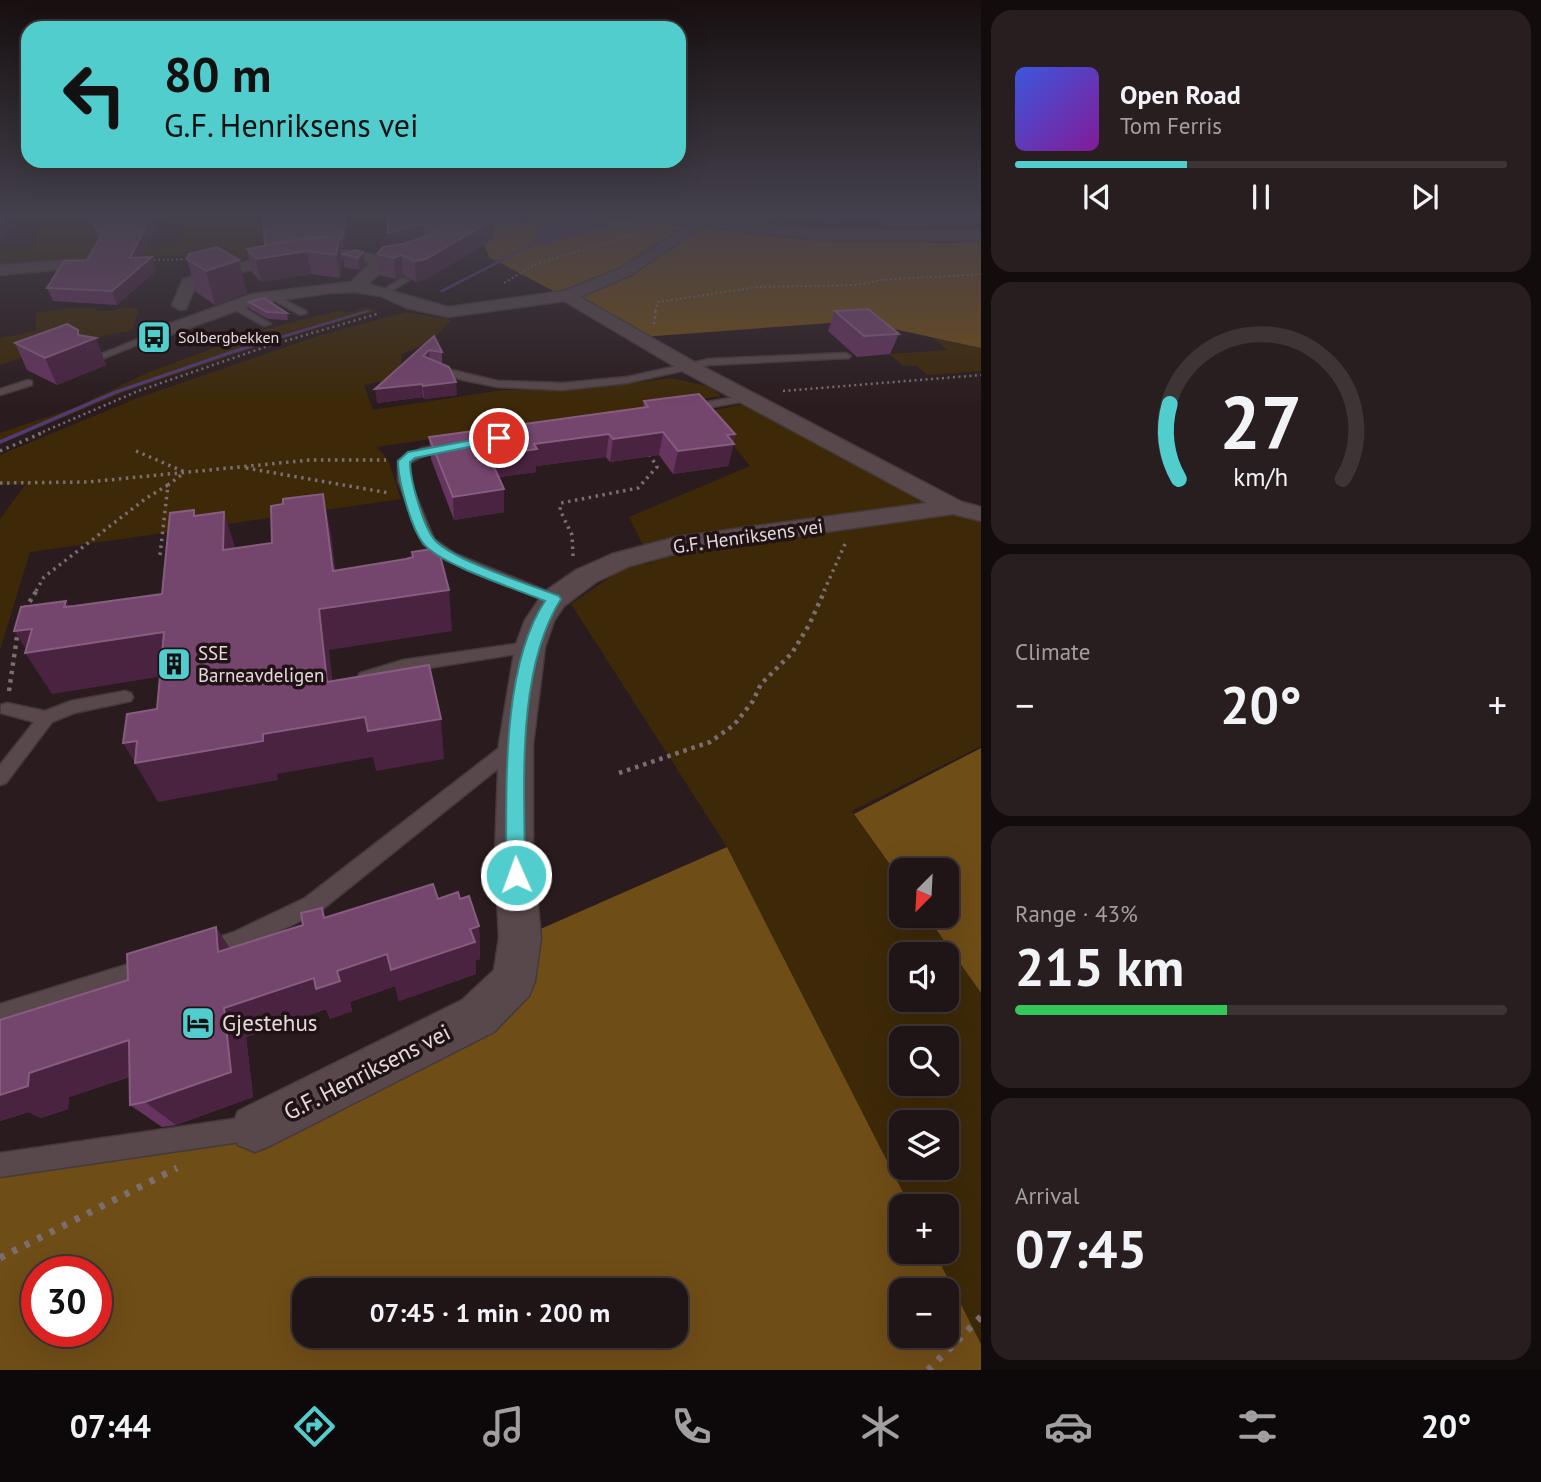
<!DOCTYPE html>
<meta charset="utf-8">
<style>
:root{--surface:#201516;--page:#281e1f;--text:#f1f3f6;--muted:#a29fa1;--line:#3d3435;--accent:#52cdcd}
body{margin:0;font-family:"PT Sans",sans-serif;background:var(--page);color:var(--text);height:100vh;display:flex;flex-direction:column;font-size:26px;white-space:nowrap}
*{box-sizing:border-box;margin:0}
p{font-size:23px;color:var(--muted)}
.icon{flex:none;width:38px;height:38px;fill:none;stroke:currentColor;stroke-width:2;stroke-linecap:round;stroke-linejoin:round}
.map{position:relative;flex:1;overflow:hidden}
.drawer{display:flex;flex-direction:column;gap:10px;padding:10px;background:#120c0c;width:560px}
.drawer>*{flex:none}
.hud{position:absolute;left:21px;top:21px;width:665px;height:147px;border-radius:21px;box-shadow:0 7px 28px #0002,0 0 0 2px var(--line);background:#52cdcd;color:#111;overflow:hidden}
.needle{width:46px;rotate:204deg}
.tools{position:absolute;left:889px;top:858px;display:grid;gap:14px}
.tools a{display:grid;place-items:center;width:70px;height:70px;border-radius:14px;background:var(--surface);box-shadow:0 7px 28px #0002,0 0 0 2px var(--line);font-size:35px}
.speed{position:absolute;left:21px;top:1256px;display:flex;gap:14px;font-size:35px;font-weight:700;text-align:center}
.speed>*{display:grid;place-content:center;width:91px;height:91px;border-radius:50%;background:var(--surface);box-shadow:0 7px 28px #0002,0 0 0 2px var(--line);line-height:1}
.speed .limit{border:10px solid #d22;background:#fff;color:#111}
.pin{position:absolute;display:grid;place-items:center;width:60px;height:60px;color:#fff;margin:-30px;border:4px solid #fff;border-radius:50%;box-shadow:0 2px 7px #0007}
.me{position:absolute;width:77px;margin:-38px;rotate:358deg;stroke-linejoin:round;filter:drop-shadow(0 0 5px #0008)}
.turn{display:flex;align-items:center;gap:24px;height:147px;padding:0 28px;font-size:32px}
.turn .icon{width:91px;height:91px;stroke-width:2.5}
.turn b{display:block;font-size:49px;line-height:60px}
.big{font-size:52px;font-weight:700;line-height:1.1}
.drawer .widget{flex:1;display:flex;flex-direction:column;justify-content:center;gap:10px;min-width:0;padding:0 24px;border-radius:21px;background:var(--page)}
.drawer .dial{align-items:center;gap:0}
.dial svg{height:182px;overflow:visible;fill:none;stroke:var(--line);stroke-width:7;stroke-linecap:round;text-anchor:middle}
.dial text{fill:var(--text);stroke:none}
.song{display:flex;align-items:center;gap:21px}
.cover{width:84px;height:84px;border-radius:10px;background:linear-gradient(135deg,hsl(230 70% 55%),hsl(290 70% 35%))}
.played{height:7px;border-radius:4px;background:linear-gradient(90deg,var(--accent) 35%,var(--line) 35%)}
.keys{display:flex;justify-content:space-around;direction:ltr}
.heat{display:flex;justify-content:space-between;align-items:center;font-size:38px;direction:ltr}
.charge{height:10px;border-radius:5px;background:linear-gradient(90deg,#34c759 43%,var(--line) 0)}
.trip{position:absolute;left:292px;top:1278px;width:396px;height:70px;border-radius:21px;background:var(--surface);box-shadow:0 7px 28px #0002,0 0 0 2px var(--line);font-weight:700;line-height:70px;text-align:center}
.tab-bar{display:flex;height:112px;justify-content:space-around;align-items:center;background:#0d0809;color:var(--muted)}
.tab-bar .icon{width:49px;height:49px}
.tab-bar .on{color:var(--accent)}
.tab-bar b{font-size:32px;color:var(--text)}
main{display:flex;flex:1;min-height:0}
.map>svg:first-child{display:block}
.green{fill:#3d2908;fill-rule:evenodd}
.forest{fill:#6f4d17;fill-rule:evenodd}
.water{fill:#513a78}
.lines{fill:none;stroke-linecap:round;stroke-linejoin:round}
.stream{fill:#513a78;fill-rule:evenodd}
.lane-casing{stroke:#44393b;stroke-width:3}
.street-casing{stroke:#44393b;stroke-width:3}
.secondary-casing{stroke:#44393b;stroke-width:4}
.path-far4{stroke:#7b6e70;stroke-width:2;stroke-dasharray:2 2.5;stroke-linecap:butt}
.path-far3{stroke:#7b6e70;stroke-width:2.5;stroke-dasharray:2 3.5;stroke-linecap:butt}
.path-far2{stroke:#7b6e70;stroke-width:3.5;stroke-dasharray:2.5 4.5;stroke-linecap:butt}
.path-far1{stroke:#7b6e70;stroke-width:4.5;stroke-dasharray:3.5 5;stroke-linecap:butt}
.path{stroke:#7b6e70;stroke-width:7;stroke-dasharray:5 9;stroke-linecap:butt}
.lane{fill:#58484b;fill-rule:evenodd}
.street{fill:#58484b;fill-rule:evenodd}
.secondary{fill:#58484b;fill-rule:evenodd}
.wall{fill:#66345f}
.shaded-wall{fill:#492340}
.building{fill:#74456d;stroke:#865d7e;stroke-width:2}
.route{fill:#52cdcd;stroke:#358585;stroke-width:2}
.labels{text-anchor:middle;stroke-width:7;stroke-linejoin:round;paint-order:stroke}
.far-poi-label{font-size:16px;fill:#e4dadc;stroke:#201215;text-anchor:start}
.street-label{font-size:19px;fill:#e4dadc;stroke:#201215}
.poi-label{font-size:19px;fill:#e4dadc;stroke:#201215;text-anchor:start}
.near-poi-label{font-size:23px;fill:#e4dadc;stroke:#201215;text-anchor:start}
.near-street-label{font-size:23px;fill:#e4dadc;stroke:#201215}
</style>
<main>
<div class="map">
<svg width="981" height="1370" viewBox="0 0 981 1370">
<rect width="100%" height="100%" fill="#2a1c1e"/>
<!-- green -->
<g class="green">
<path d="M254,214H352L351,222L331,215L257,233L255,245L274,248L336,245L222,262L176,256L0,264V249L32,250L40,229L90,227L94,231L110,228L99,247L179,244L186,225L149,217Z"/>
<path d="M124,307L139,308L132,331L71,341L0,365V338L36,331V313L69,308H97L95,311H111Z"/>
<path d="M366,307L376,311L260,346L127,391L0,444V433L76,407L149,372L266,329L337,311L350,313Z"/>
<path d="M406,312L451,320L432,341L402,354L399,378L364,385L373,410L503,390H580L671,378L712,387L721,396L377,447L388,460L401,499L30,552L0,650V519L26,484L0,485V455L135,399L318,336Z"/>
<path d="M932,337L981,348V371L927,375L916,366H903L889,354L947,350Z"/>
<path d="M754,402L981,523V746L852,811L901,880V915H926L981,993V1344L934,1251H947V1206H910L727,847L571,604L626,566L652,563L629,517L750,466L706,412ZM901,954H947V999H901ZM901,1038H947V1083H901ZM901,1122H947V1167H901Z"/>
</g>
<!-- forest -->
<g class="forest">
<path d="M472,214H601L661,223L938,243L981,242V348L857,321L641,337L489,257Z"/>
<path d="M981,748V993L926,915H947V870H901V880L854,814Z"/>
<path d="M727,847L910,1206H901V1251H934L981,1344V1370H0V1155L255,1128L513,981L520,938ZM37,1272H96V1332H37ZM304,1290H676V1335H304ZM901,1290H947V1335H901Z"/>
</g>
<!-- water -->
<path class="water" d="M555,221H584L616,225L540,245L535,231Z"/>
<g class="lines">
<!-- stream -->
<g class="stream">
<path d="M550,239L551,241L536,244L443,292L439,291L534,242Z"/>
<path d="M367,310L371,311L234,353L118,393L0,444V440L114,391L230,351Z"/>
</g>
<!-- lane casing -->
<g class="lane-casing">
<g id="lane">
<path d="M782,214H788L789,215L786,217Z"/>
<path d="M402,278L409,280L387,294L380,292Z"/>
<path d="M271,293L306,311L307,313L300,315L268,297L267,295Z"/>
<path d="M230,303H236L271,324L264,326L230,307Z"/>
<path d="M158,331L166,333L97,361L89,359Z"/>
<path d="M846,353L851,356L849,358L709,365L627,383L563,390L498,387L463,380L430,369L435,366L498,381L563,383L627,377L709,359Z"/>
<path d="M28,380L32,381V385L0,395V389Z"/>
<path d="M748,395L752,396V400L689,411L684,408L689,405Z"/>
<path d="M452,443L458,446L456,448L429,453L410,463V481L434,539L456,554L559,596L561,599L559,602H549L446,560L423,544L398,481V461L422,448Z"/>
<path d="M530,642L538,647L535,651L403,672L366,683L358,677L360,673L403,660Z"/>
<path d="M125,691L131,693L133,697L131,701L74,713L52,722L6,783L0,785V765L34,722L1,713V705L7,703L45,711L71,701Z"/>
<path d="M514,739L520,741L522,746L520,751L319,912L244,948L209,960L202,957L199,950L202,943L234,932L305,898L508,741Z"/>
<path d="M148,958L155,962L159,969L155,976L0,1026V1004Z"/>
<path d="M254,1116L263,1119L266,1128L263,1137L254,1140L0,1177V1153Z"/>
</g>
</g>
<!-- street casing -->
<g class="street-casing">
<g id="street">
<path d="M763,214H780L764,224L759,232H749L747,229L754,218Z"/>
<path d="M700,218L705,219V225L631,275L580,297L698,364L962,502L981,507V521L953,514L678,553L630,566L596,582L564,606L554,621L545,647L533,744V854L541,938L535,981L529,996L494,1032L272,1145L255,1152L238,1145L231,1128L238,1111L462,1000L494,970L499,938L495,854L499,744L515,647L525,620L544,592L576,570L612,554L676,537L927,503L684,372L564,301L448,317L407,308L380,296L355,292L330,293L255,304L161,338L152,333L155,329L252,294L351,282L370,263C319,246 246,271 196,285L186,309L180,310L172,305L183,279C248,261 319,237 384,258L387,261L379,274L368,284L448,307L564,291L619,269Z"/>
<path d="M69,260L77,265L74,268L0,275V265Z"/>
</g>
</g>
<!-- secondary casing -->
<g class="secondary-casing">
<path id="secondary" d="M632,214H681L815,229L981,230V240L815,239L640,219Z"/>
</g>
<!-- path-far4 -->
<g class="path-far4">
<path d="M358,214L392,215"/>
<path d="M149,260L193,259"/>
<path d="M504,283L536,264L636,234"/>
<path d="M655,311L658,302L758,287L857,285L881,280L981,274"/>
</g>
<!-- path-far3 -->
<g class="path-far3">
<path d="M654,324L656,309"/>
<path d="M783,391L981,375"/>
<path d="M38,434L138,391L265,347L380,313"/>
</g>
<!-- path-far2 -->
<g class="path-far2">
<path d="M0,451L42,433"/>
<path d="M136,451L185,472"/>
<path d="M246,468L389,493"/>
<path d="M0,483L88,482L310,460H386"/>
<path d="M160,555L168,485L184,473"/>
<path d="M573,556L572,535L560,510L561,503L638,488L657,467L648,452"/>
<path d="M36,591L44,577L145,499L168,485"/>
<path d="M824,591L845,544"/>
</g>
<!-- path-far1 -->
<g class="path-far1">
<path d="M25,609L37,590"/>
<path d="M9,691L18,630"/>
<path d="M619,773L710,742L734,725L753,701L761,684L792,653L809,625L825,590"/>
</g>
<!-- path -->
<g class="path">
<path d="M0,1258L177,1168"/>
<path d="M928,1370L981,1317"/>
</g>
<!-- lane -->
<use href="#lane" class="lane"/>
<!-- street -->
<use href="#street" class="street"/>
<!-- secondary -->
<use href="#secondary" class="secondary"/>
</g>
<!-- wall -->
<g class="wall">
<path d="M82,214H161L141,258L156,271L117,305L53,301L47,288L87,260L100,237Z"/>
<path d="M263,214H348L344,248H340L342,261L340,278L311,274L261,282L252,272L247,249L265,246Z"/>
<path d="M388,214H554V218L528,219V223L522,224L494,225V238L427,279L416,282L403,275L396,279L379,275L377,254L389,246L388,233Z"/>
<path d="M812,214H981V224L922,227H886L877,221L826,224Z"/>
<path d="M363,252L365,265L359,270L344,267L343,254Z"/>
<path d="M187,259L247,293L215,305L196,292Z"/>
<path d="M249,302L287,313L288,320L268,319L250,309Z"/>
<path d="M835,311L899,334L890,354L857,357L828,331Z"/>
<path d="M78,330L80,335L106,365L57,385L27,370L15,343Z"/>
<path d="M434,336L442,352V364L457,395L424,399L423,397L377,403Z"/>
<path d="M644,401L735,434L728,466L673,474L659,455L610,462L606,457L536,466V472L499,477L504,489V512L454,520L431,459L429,437L643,407Z"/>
<path d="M438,899H460L479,926L480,959L476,960V974L399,1001L395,986L350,1002L352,1011L330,1019L326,1009L246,1037L253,1097L176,1125L162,1127L130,1105L129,1077L69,1097L68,1109L41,1118L29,1112L0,1121V1020L325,918Z"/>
</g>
<!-- shaded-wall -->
<g class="shaded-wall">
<path d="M6,214H19L0,245V224Z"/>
<path d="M152,214H161L135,271L130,258Z"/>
<path d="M346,214H348L344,248L342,238Z"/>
<path d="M522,214H528V223L522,224Z"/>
<path d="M494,219V238L427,279L416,282L415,261Z"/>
<path d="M423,223L424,243L389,253L388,233Z"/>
<path d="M339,238L342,261L340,278L336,255Z"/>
<path d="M307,251L311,274L261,282L256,259Z"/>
<path d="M363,252L365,265L359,270L358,258Z"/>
<path d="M401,255L403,275L396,279L394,258Z"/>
<path d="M152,257L156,271L117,305L112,291Z"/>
<path d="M239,260L247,293L215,305L206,271Z"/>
<path d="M78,330L83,343L96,338L106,365L57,385L45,358L78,335Z"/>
<path d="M429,350L430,363L423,356Z"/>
<path d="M456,382L457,395L424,399L423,386Z"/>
<path d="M422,384L423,397L377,403L375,389Z"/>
<path d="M663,432L659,455L610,462L613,439Z"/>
<path d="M609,434L606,457L536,466V472L489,478V456L534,444Z"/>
<path d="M735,434L732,444H734L728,466L673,474L678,451L727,435Z"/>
<path d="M504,489V512L454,520L453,497Z"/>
<path d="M323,494L331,534L340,606L449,590L452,631L329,650L337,721L365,717L441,719L444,759L376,771L373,757L277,774L278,780L158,802L123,743L137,741L263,734L327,682L319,609L333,571Z"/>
<path d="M224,512L237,553L223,550Z"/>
<path d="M66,601L89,642L164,632L183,673L52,694L25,653L28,652L14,631L32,629L64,607Z"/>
<path d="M479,926L480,959L476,960V974L399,1001L395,986L350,1002L352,1011L330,1019L326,1009L246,1037L253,1097L176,1125L145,1102L224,1008L387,954Z"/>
<path d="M216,927L237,959L218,952Z"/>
<path d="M129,1040L159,1066L69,1097L68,1109L41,1118L29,1112L0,1121V1084L29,1073Z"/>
</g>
<!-- building -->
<g class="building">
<path d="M0,214H6L0,224Z"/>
<path d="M87,214H152L130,258L152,257L112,291L47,288L64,261L87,260L102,234Z"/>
<path d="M263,214H346L342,238L310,237L265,245Z"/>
<path d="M388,214H492L494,219L426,259L415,261L401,255L394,258L377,254L383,247L403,244L430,235L434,229L423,223L388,233Z"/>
<path d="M885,214H975L926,217L890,216Z"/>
<path d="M339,238L336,255L307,251L256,259L247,249L302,239Z"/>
<path d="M217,247L239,260L206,271L187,259L189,254Z"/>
<path d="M355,250L363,252L358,258L343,254Z"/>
<path d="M264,298L287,313L267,312L249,302Z"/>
<path d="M868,309L899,334L864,336L835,311Z"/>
<path d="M67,324L78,330V335L96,338L45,358L15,343Z"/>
<path d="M434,336L442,352L429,350L423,356L449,367L456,382L423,386L422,384L375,389Z"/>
<path d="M699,394L735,434L727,435L734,444L678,451L663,432L613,439L609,434L534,444L537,449L489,456L504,489L453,497L429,437L648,407L644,401Z"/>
<path d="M323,494L333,571L406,559L413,557L412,552L438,548L449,590L319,609L327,682L429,665L441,719L368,731L365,717L263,734V741L135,763L137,741L123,743L127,714L157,709L164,632L25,653L32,629L14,631L21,607L66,601L64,607L74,606L162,594L170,513L194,510V516L224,512L223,550L272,543L271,506L283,504V499Z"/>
<path d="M433,884L438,899L458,892L460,899L469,896L479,926L470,929L475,942L391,970L387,954L337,971L340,981L316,989L314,978L224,1008L231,1072L145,1102L130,1105L129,1040L29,1073L28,1086L0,1095V1020L128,980L127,954L216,927L218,952L303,925L301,913L322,908L324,918Z"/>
</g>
<!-- sky -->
<linearGradient id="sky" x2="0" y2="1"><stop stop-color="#170f10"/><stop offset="0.53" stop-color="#44404c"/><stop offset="1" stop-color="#44404c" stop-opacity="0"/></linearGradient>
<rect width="981" height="406" fill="url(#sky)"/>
<!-- route -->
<path class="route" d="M499,435L505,438L503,440L415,458L410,462C410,479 423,526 434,539C451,560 531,585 559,596L561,599C515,672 525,790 525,875L522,881L516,884L509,881L506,875C507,794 500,669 545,601C517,589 440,565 423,543C411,528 398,480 398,461L408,452Z"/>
<!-- icons -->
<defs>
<g id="bus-square" transform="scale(1.75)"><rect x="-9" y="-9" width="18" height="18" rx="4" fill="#52cdcd" stroke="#201215"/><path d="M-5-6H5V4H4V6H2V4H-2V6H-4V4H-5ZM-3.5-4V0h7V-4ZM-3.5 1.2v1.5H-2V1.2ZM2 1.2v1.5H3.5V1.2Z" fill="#111"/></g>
<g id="building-square" transform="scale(1.75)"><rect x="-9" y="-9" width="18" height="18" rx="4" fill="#52cdcd" stroke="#201215"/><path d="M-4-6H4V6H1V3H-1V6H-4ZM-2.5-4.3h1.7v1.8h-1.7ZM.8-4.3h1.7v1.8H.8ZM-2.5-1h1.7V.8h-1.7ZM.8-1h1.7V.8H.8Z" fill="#111"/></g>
<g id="hotel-square" transform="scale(1.75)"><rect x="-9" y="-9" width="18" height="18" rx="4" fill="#52cdcd" stroke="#201215"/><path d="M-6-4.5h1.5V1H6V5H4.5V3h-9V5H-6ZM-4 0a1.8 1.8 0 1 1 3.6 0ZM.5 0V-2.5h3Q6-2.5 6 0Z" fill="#111"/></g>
</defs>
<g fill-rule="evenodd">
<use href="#bus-square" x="154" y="337"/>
<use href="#building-square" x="174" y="664"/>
<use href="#hotel-square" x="198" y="1023"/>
</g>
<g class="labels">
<!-- far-poi labels -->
<g class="far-poi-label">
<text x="178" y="343">Solbergbekken</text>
</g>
<!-- street labels -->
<g class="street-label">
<text transform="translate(748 536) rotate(-8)" y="7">G.F. Henriksens vei</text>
</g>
<!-- poi labels -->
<g class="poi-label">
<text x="198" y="660">SSE<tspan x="198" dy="22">Barneavdeligen</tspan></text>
</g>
<!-- near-poi labels -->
<g class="near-poi-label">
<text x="222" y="1031">Gjestehus</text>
</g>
<!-- near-street labels -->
<g class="near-street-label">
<text transform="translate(367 1072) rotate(-27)" y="8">G.F. Henriksens vei</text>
</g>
</g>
</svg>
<div class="tools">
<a><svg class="needle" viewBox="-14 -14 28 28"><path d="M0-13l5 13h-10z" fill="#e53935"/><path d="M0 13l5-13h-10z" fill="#a29fa1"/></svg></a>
<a><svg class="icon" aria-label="sound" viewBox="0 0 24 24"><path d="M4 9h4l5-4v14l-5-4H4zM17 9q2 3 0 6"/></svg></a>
<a><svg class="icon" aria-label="search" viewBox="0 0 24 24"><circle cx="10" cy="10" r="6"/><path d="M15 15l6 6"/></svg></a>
<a><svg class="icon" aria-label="layers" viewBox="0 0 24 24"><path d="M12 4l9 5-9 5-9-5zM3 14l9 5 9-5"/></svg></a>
<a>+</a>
<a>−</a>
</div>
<div class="speed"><div class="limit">30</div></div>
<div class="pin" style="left:499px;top:438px;background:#d93025"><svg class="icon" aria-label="arrive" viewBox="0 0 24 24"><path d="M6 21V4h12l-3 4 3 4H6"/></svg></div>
<svg class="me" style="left:516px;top:875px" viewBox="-20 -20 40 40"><circle r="17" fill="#52cdcd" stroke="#fff" stroke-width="3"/><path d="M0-11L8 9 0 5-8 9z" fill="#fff"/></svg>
<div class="trip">07:45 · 1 min · 200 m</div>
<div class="hud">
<div class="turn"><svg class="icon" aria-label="left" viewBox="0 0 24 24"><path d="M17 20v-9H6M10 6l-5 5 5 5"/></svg><div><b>80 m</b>G.F. Henriksens vei</div></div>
</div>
</div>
<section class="drawer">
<div class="widget">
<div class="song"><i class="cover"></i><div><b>Open Road</b><p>Tom Ferris</p></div></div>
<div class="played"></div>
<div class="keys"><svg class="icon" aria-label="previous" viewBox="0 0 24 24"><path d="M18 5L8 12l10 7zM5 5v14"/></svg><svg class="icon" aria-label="pause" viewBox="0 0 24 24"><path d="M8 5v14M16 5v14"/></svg><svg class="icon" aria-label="next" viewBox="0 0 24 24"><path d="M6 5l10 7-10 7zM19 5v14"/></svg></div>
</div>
<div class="widget dial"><svg viewBox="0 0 100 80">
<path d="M14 69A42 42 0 1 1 86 69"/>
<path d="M14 69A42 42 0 0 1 10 36" stroke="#52cdcd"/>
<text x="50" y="56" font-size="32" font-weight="700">27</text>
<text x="50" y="72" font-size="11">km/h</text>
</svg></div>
<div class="widget"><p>Climate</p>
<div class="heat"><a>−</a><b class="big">20°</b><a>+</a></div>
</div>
<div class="widget"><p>Range · 43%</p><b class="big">215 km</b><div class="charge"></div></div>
<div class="widget"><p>Arrival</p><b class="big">07:45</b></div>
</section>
</main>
<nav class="tab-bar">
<b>07:44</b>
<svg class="icon on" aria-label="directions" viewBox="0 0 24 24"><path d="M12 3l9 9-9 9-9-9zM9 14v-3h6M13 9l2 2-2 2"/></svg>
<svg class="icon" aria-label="music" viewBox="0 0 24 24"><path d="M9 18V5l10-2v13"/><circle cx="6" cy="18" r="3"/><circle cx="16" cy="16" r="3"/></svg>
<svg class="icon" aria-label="phone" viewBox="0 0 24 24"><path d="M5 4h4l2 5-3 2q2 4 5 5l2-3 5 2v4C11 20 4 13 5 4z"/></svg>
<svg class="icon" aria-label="climate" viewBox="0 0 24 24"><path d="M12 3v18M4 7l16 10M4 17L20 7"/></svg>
<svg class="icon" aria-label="car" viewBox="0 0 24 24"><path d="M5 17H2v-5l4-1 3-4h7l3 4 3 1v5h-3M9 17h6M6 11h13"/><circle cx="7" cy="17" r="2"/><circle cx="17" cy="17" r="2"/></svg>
<svg class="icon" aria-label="filters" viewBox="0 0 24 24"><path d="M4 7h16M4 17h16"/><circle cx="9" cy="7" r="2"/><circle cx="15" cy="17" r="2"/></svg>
<b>20°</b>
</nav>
